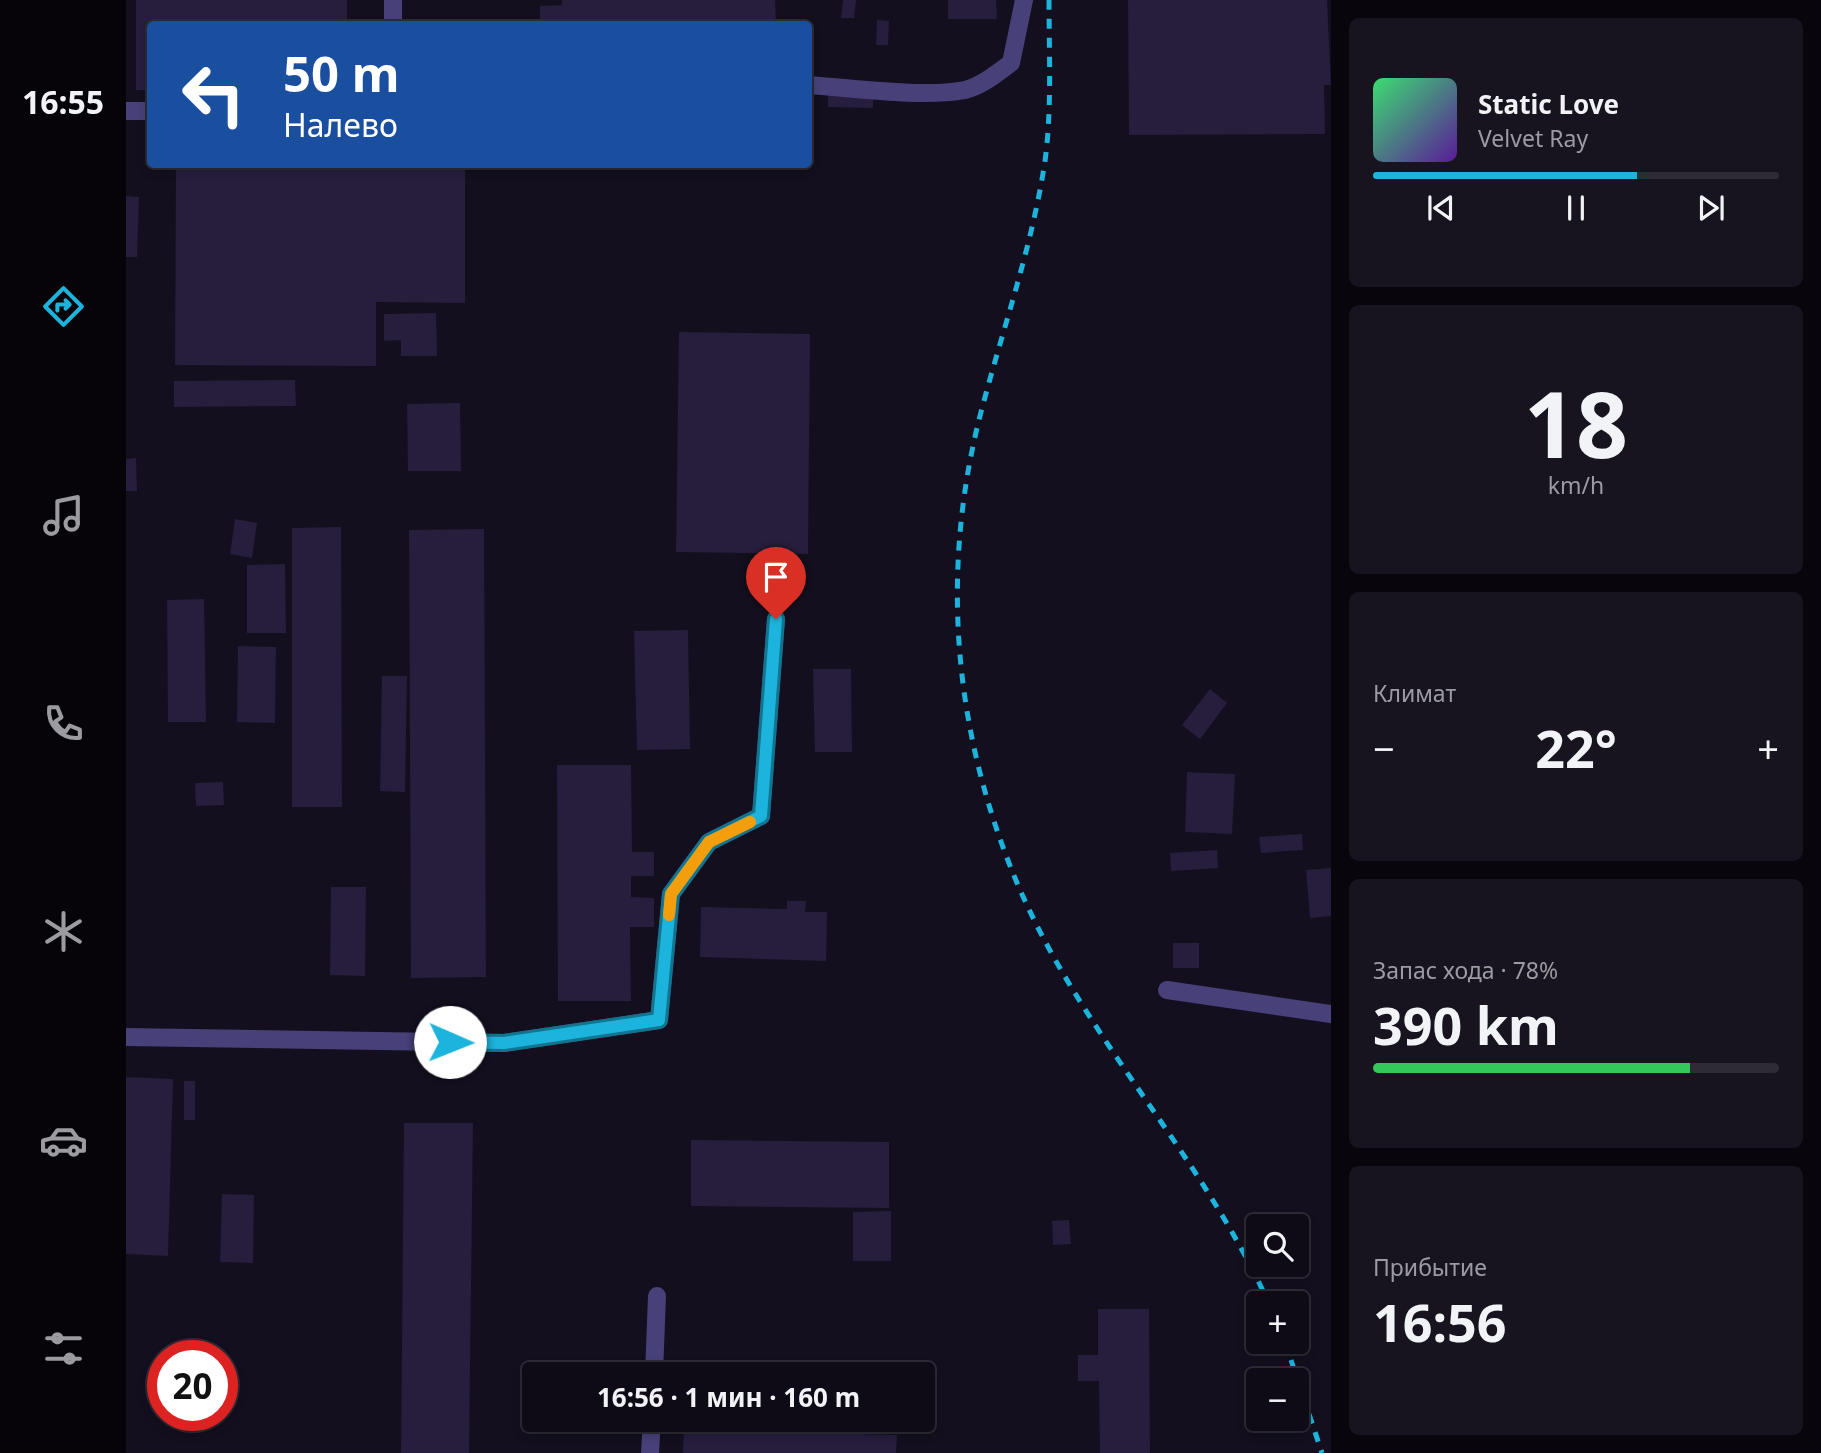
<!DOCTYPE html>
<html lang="ru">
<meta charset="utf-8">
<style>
:root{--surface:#0e0b16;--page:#17141f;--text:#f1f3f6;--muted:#9b9ba1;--line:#2e2b35;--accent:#1cb4dc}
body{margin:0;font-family:"Noto Sans",sans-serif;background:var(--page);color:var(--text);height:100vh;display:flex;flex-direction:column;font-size:26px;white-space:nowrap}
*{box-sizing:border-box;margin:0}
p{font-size:23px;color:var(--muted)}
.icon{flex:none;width:38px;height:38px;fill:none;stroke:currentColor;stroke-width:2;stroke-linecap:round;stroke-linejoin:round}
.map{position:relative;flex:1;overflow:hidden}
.side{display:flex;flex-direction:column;gap:18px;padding:18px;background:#08060c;width:490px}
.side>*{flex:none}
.hud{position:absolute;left:21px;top:21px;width:665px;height:147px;border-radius:7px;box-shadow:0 4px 10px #0003,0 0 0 2px var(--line);background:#1a4fa0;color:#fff;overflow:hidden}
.controls{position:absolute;left:1120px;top:1214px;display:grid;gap:14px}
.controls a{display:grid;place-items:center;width:63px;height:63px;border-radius:7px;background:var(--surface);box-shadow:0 4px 10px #0003,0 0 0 2px var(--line);font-size:35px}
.speed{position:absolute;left:21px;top:1340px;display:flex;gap:14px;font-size:35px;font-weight:700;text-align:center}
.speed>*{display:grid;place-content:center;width:91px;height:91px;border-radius:50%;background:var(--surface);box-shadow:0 4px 10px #0003,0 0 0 2px var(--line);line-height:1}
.speed .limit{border:10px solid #d22;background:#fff;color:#111}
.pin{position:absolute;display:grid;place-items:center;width:60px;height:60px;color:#fff;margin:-72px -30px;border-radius:50% 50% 50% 0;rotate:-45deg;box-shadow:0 0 7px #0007}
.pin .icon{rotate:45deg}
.me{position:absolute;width:77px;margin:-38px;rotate:91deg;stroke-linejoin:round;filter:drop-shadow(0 0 5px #0008)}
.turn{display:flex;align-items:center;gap:24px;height:147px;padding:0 21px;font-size:32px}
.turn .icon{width:91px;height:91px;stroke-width:2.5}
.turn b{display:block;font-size:49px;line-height:60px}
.big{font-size:52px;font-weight:700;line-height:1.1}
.side .widget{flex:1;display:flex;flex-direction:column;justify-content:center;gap:10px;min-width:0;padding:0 24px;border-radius:10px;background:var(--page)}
.side .dial{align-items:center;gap:0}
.dial b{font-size:91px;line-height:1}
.song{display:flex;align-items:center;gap:21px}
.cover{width:84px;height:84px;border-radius:10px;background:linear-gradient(135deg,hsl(140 70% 55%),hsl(270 70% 35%))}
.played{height:7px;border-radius:4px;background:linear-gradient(90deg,var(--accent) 65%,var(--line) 65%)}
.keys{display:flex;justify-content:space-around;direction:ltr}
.heat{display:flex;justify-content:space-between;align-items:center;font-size:38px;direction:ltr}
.charge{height:10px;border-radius:5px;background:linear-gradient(90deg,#34c759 78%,var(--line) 0)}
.trip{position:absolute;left:396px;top:1362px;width:413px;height:70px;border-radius:7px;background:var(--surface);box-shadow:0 4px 10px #0003,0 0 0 2px var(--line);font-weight:700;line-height:70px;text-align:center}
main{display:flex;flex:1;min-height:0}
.menu{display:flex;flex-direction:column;width:126px;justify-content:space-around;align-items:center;background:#060409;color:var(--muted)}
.menu .icon{width:49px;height:49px}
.menu .active{color:var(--accent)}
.menu b{font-size:32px;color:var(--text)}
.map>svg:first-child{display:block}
.building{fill:#271d3d}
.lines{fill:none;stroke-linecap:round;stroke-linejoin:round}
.minor{stroke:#484078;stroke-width:18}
.rail{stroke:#1cb4dc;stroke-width:5;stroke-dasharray:10 9;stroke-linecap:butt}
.route-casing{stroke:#12758f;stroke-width:18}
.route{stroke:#1cb4dc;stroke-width:12}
.slow{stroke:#f59e0b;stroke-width:12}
</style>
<main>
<nav class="menu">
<b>16:55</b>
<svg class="icon active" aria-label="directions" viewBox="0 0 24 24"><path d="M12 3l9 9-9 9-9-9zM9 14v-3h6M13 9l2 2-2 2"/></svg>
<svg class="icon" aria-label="music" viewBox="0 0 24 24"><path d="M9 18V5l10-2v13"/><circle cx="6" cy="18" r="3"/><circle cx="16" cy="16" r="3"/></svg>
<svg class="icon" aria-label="phone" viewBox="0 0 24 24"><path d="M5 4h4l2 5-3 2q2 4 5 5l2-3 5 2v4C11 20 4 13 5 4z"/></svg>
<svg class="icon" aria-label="climate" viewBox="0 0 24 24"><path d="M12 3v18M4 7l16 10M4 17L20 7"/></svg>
<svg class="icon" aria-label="car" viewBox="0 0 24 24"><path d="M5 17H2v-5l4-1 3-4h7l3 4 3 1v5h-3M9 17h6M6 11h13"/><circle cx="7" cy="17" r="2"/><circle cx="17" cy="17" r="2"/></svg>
<svg class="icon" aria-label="filters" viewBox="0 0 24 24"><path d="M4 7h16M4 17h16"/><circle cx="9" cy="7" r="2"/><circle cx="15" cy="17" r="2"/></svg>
</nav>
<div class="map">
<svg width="1205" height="1453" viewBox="0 0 1205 1453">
<rect width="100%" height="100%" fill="#130f1e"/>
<!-- building -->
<g class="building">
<path d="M10,0H221V24H24V90H10Z"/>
<path d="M436,0H649L650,24H414V6L436,5Z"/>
<path d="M717,0H730L728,18H715Z"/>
<path d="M822,0H870L871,19H822Z"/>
<path d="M1002,0H1201L1205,85H1198L1199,134L1003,135Z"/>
<path d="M751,20L763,21L762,45H750Z"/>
<path d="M702,88H747V108L702,107Z"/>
<path d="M50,164H339V303L250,302V366L49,365Z"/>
<path d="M0,196L13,197L11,257H0Z"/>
<path d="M310,313L311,356H275V340L258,341V314Z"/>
<path d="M553,332L684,334L682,554L550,552Z"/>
<path d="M169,380L170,406L48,407V381Z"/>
<path d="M334,403L335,471H282L281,404Z"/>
<path d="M10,458L11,491H0V459Z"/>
<path d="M109,519L131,523L126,558L104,554Z"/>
<path d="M215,527L216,807H166V528Z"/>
<path d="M358,529L360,977L285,978L283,530Z"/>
<path d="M159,564L160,633H121V565Z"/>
<path d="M78,599L80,722H42L41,600Z"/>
<path d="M562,630L564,749L511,750L508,631Z"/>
<path d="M112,646L150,647L149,723L111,722Z"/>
<path d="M687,669H725L726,752H689Z"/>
<path d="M256,676H281L279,792L254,791Z"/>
<path d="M1084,689L1101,703L1074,739L1056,725Z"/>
<path d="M431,765H505L506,852H528V876H505V897L528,898V927H504L505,1001H432Z"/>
<path d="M1061,772L1109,774L1106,834L1059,832Z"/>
<path d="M97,782L98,805L70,806L69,783Z"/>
<path d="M1176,834L1177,850L1135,853L1133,837Z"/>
<path d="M1091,850L1092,868L1045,871L1044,853Z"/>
<path d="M1205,868V916L1184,918L1180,870Z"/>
<path d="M205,887H240L239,976L204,975Z"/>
<path d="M661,901H680L679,912H701L700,961L574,957L575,907L661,909Z"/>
<rect x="1047" y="943" width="26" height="25"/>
<path d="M0,1077L47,1079L42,1256L0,1254Z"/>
<rect x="58" y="1081" width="11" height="39"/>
<path d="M278,1123H347L343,1453H275Z"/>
<path d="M565,1140L763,1142V1208L565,1206Z"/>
<path d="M96,1194L128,1195L127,1263L94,1262Z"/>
<path d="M765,1211V1261H727V1212Z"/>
<path d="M943,1220L945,1244L927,1245L926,1221Z"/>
<path d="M972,1309H1023L1024,1453H974L973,1381H952V1355H972Z"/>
<path d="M558,1429L771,1435L770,1453H557Z"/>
</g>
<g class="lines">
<!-- minor -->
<g class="minor">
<path d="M267,24V0"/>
<path d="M682,85C728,88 795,98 839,90C856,86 871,73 885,63L898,0"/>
<path d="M0,111H24"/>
<path d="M1041,990L1205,1014"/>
<path d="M0,1037L378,1043L533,1020L545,894L583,842L635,816L650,619"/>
<path d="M528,1374L531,1296"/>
<path d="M524,1453L526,1419"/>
</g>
<!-- rail -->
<g class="rail">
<path d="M923,0C923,53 926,109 919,161C906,247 877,328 855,412C814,569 827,728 889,878C953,1033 1075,1152 1143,1304"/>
<path d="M1159,1342L1196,1453"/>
</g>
</g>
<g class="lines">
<!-- route casing -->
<g class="route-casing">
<path id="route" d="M324,1042L378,1043L533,1020L545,894L583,842L635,816L650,619"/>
</g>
<!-- route -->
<use href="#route" class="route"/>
<!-- slow -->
<path class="slow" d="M543,915L545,894L583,842L624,822"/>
</g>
</svg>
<div class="controls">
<a><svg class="icon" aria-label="search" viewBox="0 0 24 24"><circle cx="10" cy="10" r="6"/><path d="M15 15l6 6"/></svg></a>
<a>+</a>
<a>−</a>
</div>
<div class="speed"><div class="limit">20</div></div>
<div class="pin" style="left:650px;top:619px;background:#d93025"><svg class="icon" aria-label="arrive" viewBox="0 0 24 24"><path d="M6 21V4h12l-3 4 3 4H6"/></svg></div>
<svg class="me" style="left:324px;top:1042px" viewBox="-20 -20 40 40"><circle r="19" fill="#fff"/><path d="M0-13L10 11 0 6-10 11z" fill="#1cb4dc"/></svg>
<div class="trip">16:56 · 1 мин · 160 m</div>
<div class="hud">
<div class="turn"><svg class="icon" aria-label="left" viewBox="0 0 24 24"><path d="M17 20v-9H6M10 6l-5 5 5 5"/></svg><div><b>50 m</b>Налево</div></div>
</div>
</div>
<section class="side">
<div class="widget">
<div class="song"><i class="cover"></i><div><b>Static Love</b><p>Velvet Ray</p></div></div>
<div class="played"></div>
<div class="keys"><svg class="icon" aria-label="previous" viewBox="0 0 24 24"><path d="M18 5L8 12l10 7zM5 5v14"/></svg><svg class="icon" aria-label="pause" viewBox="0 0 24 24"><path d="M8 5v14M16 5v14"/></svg><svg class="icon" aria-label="next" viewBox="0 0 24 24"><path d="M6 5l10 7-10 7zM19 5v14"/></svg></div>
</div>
<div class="widget dial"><b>18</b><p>km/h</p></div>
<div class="widget"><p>Климат</p>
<div class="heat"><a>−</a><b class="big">22°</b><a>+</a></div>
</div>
<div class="widget"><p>Запас хода · 78%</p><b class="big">390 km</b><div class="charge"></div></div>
<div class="widget"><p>Прибытие</p><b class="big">16:56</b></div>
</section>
</main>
